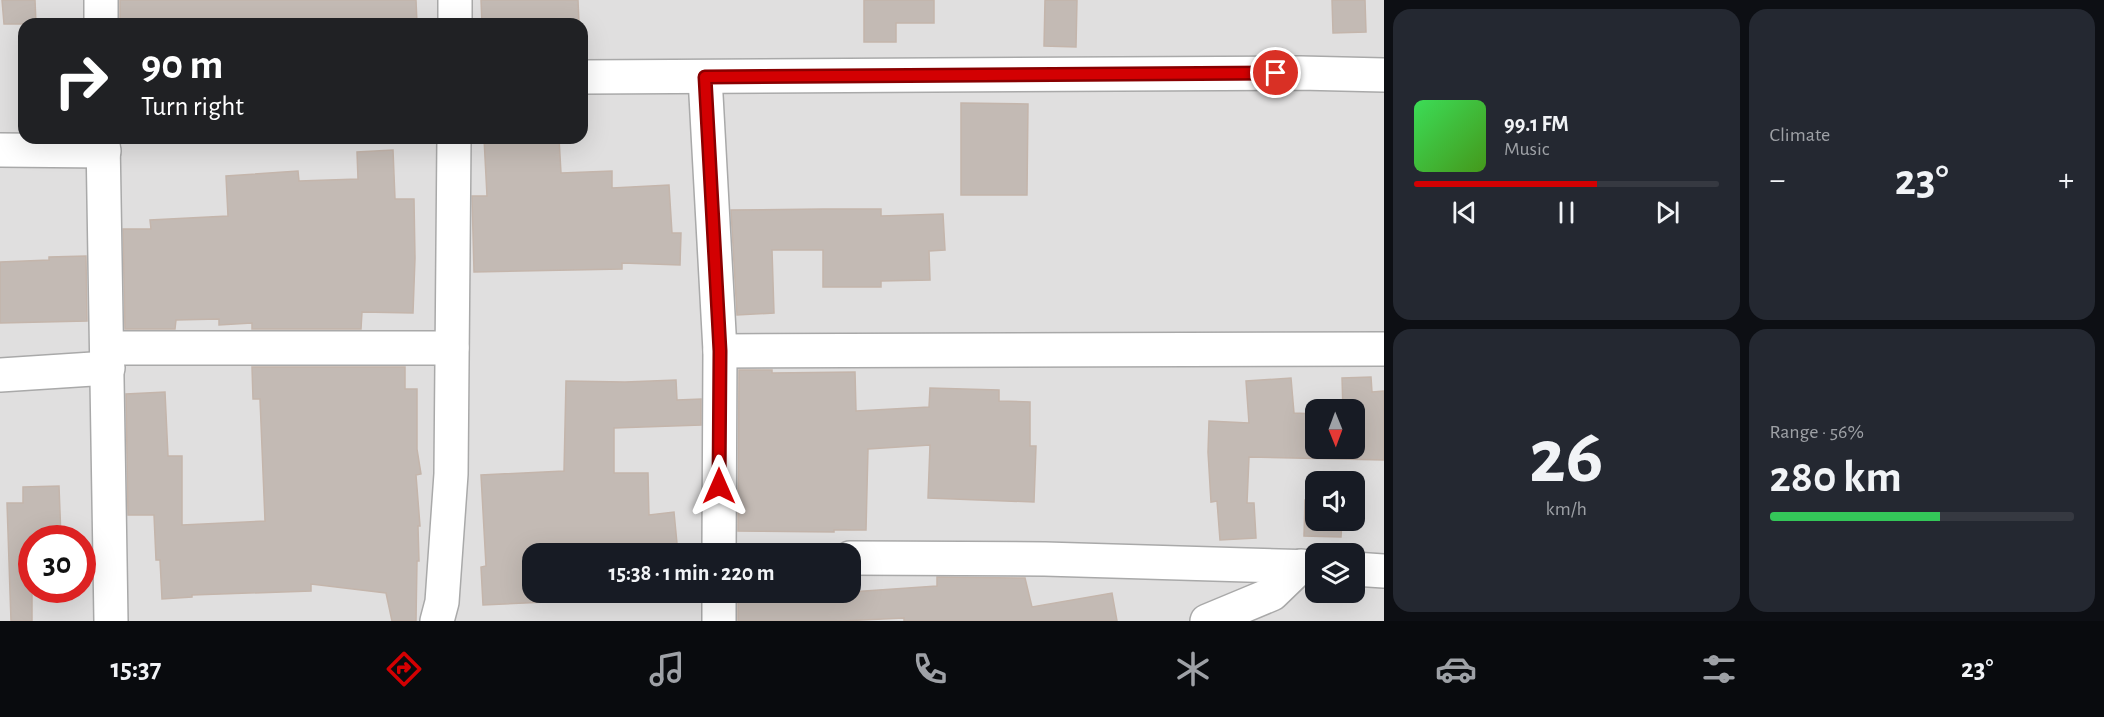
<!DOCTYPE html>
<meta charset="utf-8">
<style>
:root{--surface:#171b24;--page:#242831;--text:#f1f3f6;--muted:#9ea1a6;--line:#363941;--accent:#d30002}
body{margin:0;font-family:"Alegreya Sans",sans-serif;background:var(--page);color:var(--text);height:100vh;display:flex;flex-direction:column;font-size:22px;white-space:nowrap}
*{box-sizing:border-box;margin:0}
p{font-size:20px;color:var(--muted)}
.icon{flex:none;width:33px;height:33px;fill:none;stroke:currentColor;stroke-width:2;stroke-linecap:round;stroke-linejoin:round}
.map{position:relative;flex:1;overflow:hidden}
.sheet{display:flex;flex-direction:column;gap:9px;padding:9px;background:#0d0f14;width:720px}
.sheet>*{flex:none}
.top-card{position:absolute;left:18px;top:18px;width:570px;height:126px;border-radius:18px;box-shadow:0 6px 24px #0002;background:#202124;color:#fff;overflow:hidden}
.needle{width:39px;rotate:179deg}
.buttons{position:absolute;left:1305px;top:399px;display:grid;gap:12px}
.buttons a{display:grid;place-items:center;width:60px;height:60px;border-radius:12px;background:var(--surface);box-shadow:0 6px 24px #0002;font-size:30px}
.speed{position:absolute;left:18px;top:525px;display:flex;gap:12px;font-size:30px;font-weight:700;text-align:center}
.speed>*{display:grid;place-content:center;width:78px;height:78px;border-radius:50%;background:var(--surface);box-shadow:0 6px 24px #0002;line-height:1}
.speed .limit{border:9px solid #d22;background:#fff;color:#111}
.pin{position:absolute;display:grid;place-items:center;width:51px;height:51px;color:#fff;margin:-26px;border:3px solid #fff;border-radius:50%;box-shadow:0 2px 6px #0007}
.me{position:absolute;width:66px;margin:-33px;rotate:0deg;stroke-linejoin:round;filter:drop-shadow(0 0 4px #0008)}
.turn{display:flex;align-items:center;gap:21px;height:126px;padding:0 24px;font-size:27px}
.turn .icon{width:78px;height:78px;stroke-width:2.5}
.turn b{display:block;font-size:42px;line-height:51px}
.big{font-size:45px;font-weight:700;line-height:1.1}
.sheet .card{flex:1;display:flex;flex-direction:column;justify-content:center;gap:9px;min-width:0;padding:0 21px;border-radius:18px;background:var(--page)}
.sheet .dial{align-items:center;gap:0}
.dial b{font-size:78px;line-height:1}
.song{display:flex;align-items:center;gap:18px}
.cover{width:72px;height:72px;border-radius:9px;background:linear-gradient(135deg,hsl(130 70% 55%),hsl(100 70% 35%))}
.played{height:6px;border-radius:3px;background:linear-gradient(90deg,var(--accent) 60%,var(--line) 60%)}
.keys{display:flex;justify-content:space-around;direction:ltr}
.heat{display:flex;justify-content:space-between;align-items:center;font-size:33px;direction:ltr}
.charge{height:9px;border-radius:4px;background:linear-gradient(90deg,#34c759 56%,var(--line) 0)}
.sheet .tiles{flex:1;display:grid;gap:9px;grid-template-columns:repeat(2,1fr)}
.trip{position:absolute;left:522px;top:543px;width:339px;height:60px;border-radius:18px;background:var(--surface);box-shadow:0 6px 24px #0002;font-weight:700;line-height:60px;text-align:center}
.tabs{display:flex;height:96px;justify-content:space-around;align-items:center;background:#090b0e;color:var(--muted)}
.tabs .icon{width:42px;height:42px}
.tabs .active{color:var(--accent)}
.tabs b{font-size:27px;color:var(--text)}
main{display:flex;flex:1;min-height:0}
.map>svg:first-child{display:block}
.residential{fill:#e0dfdf;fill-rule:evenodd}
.building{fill:#c3bab4;stroke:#c4b5ab;stroke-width:1.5}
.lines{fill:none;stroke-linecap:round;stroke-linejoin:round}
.minor-casing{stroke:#a9a9a9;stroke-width:36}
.minor{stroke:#fff;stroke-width:33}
.route-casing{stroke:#890001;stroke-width:15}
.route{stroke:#d30002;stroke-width:10}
</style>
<main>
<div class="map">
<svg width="1384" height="621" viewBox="0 0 1384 621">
<rect width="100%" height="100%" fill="#f2efe8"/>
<!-- residential -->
<path class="residential" d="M0,0H1384V621H0ZM24,24H582V138H24ZM1316,410H1354V448H1316ZM1316,482H1354V520H1316ZM32,538H82V590H32ZM532,554H850V592H532ZM1316,554H1354V592H1316Z"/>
<!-- building -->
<g class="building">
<path d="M2,0H35L36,24H4Z"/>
<path d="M120,0H416L417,24H120Z"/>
<path d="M481,0H578L579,24H482Z"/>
<path d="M864,0H934V23H896V42H864Z"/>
<path d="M1045,0H1077L1076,47L1044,46Z"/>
<path d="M1332,0H1365L1366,32L1333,33Z"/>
<path d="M961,103L1028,104L1027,195H961Z"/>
<path d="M484,138H559L561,173L612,171V188L669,185L672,233H681L680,265L622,263V269L474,272L472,196H487Z"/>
<path d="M393,150L395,199H414L415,258L413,313L362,312L361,329H252V323L219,325V319L176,320L175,329H125L123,229H151L150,220L228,216L226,176L298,171L299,181L358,179L357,152Z"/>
<path d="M823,209H881V216L943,214L945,250L929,251L930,280L881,281V287H823V250H772L774,313L737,315L731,210Z"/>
<path d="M86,256L87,321L0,323V262L49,260V257Z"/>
<path d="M252,367H405V389H417V449L421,474L416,475L420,526H418L419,561H417L416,621H392L386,593L311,584V591L192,595V597L162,599L160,560H156L154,515H128L126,394L165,392L168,456H182V525L265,521L260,399H253Z"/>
<path d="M739,370H772V373L855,372L856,411L929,407L930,388L999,390V401L1030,402V446H1036L1034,502L928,498L930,445L868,449L866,530H834V532L738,531Z"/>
<path d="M1371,377L1372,392L1384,391V460L1249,457L1247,503H1254L1256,538L1220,540L1217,501L1211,502L1208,452L1209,421L1249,423L1246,381L1291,378L1294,413L1316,414V448H1354V410H1343L1342,378Z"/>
<path d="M676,380L677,400L701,399V425L614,428V473H648L649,515L674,512L678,554H532V592H677L678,596L483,605L481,567L486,566L481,475L564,471L566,381L625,382Z"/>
<path d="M59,486L61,538H32V621H11L7,503H23V487Z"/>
<path d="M1316,499V520H1342L1341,537L1304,536L1305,500Z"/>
<path d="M937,577L1025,578L1032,607L1112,593L1117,621H904V618L842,621H738V592H850L937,586Z"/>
</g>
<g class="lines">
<!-- minor casing -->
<g class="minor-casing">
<g id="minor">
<path d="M101,0V24"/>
<path d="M455,24V0"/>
<path d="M582,77L1300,73L1384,75"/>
<path d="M705,77L720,351L719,554"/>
<path d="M103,138L111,621"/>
<path d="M0,150L104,151"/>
<path d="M108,348H452"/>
<path d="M720,351L1384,349"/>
<path d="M0,375L108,368"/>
<path d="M850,558L1045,559L1316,567"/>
<path d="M1354,569L1384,571"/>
<path d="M719,592V621"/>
<path d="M437,621L442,602L451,474L454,138"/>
<path d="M1207,621L1272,594L1301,566"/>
</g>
</g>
<!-- minor -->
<use href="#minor" class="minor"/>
</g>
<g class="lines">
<!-- route casing -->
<g class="route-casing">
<path id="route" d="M719,486L720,351L705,77L1276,73"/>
</g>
<!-- route -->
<use href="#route" class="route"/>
</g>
</svg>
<div class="buttons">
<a><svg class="needle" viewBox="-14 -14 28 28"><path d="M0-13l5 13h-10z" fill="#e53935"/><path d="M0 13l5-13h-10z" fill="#9ea1a6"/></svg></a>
<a><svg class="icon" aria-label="sound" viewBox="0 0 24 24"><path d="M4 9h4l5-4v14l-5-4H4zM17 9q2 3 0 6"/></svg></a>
<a><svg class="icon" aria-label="layers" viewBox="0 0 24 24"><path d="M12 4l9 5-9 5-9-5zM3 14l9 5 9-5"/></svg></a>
</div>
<div class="speed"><div class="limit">30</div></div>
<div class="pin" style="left:1276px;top:73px;background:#d93025"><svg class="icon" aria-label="arrive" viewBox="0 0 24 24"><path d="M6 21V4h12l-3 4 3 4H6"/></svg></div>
<svg class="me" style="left:719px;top:486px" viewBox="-20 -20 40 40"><path d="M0-17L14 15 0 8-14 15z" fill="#d30002" stroke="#fff" stroke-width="4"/></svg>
<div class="trip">15:38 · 1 min · 220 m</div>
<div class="top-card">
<div class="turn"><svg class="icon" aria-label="right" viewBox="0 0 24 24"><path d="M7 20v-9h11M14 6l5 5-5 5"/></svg><div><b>90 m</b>Turn right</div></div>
</div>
</div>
<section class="sheet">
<div class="tiles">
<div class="card">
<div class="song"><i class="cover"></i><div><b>99.1 FM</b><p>Music</p></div></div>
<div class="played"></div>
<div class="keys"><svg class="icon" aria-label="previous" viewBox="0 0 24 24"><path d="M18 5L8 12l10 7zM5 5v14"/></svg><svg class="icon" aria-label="pause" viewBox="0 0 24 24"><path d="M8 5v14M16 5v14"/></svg><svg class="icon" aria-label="next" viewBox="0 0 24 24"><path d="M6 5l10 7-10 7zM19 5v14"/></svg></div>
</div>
<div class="card"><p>Climate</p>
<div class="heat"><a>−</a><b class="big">23°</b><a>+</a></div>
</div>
<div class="card dial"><b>26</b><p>km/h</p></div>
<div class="card"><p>Range · 56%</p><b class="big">280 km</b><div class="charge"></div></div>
</div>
</section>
</main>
<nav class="tabs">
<b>15:37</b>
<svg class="icon active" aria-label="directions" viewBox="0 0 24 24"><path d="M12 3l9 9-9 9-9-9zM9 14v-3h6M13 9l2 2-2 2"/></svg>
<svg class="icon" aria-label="music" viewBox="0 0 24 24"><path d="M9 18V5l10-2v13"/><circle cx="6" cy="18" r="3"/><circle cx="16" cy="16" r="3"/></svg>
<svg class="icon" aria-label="phone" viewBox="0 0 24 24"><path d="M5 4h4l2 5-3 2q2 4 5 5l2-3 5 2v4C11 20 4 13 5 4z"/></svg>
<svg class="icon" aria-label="climate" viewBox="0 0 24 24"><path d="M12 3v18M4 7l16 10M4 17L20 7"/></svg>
<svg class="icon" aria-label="car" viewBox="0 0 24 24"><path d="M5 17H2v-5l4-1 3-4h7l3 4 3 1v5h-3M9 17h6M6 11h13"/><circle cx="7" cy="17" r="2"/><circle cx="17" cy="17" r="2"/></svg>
<svg class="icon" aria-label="filters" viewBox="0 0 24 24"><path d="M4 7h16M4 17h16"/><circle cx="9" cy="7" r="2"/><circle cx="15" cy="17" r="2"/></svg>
<b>23°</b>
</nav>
